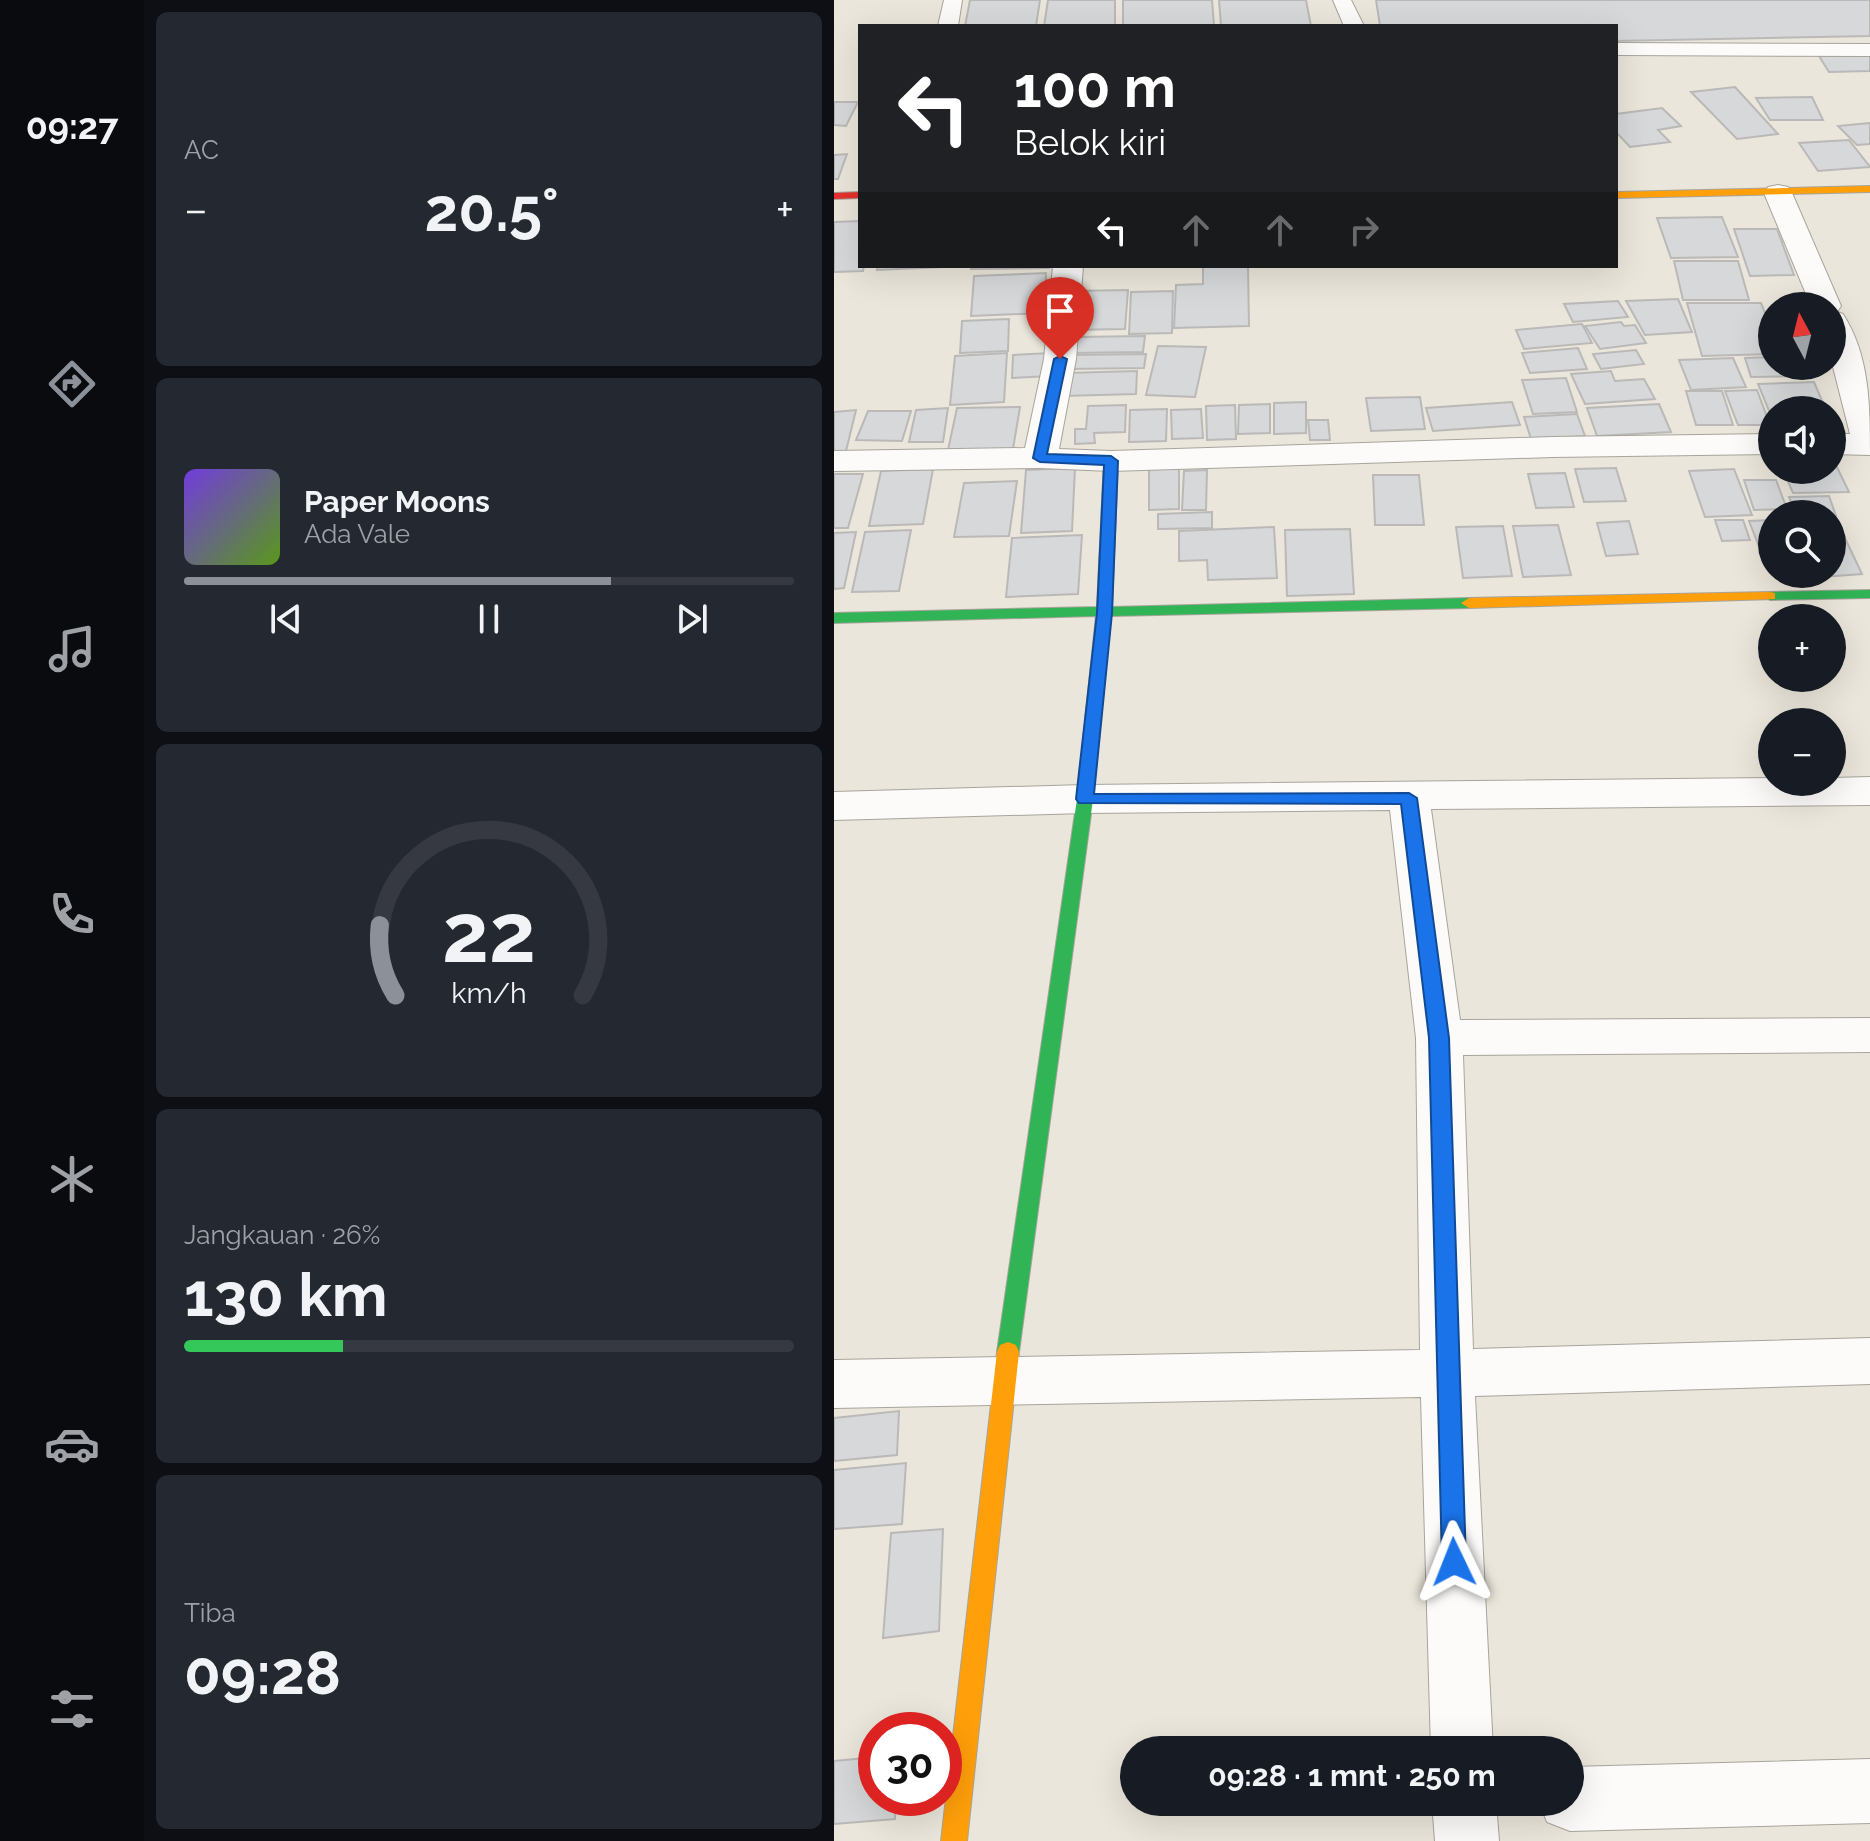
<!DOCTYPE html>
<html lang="id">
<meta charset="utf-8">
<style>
:root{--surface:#171b24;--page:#242831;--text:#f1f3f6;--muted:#9ea1a6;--line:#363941;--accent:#8c9099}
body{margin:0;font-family:Raleway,sans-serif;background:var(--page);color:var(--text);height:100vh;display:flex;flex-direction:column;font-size:30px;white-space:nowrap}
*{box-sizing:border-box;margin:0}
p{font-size:26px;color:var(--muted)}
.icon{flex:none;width:44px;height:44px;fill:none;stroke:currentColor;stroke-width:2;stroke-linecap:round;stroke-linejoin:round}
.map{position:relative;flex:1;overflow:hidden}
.panel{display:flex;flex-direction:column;gap:12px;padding:12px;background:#0d0f14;width:690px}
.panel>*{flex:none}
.hud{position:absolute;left:24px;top:24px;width:760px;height:244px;border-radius:0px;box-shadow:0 8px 32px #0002;background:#202124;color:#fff;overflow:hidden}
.needle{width:52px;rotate:353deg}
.tools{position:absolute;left:924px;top:292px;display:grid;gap:16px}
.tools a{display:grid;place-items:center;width:88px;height:88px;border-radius:50%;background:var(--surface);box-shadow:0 8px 32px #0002;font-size:40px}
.speed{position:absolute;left:24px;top:1712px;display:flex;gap:16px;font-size:40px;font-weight:700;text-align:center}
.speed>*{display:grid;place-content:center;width:104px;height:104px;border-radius:50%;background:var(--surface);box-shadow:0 8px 32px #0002;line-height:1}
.speed .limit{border:12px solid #d22;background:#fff;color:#111}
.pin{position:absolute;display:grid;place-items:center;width:68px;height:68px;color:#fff;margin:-82px -34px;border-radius:50% 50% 50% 0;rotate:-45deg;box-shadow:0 0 8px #0007}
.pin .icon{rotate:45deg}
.me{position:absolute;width:88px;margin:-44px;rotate:358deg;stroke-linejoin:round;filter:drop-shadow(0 0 6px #0008)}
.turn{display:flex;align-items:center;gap:28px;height:168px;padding:0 24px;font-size:36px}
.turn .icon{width:104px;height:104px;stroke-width:2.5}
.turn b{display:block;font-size:56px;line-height:68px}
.lanes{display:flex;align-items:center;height:76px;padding:0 24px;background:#0003;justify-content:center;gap:40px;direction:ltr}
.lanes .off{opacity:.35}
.big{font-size:60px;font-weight:700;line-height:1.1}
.panel .widget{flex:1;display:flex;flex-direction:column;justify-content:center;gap:12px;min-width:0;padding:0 28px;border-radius:12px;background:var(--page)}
.panel .dial{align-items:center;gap:0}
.dial svg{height:208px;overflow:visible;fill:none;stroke:var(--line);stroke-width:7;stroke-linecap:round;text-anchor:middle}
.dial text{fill:var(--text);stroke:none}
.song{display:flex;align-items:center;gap:24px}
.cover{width:96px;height:96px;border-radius:12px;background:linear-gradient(135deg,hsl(260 70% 55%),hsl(90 70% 35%))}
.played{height:8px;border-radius:4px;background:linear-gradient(90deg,var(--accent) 70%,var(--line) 70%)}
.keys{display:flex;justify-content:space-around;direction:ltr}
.heat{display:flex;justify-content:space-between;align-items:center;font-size:44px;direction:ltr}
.charge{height:12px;border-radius:6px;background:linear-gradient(90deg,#34c759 26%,var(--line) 0)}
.trip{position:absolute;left:286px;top:1736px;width:464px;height:80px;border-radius:40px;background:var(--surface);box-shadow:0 8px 32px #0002;font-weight:700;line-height:80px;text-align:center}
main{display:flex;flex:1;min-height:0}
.dock{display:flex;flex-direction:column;width:144px;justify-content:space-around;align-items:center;background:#090b0e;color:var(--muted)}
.dock .icon{width:56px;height:56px}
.dock .active{color:var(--accent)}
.dock b{font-size:36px;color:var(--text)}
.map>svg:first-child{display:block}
.building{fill:#d6d8d9;stroke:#bab9b8;stroke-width:2}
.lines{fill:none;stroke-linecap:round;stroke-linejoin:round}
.lane-casing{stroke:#a8a49c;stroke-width:2}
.street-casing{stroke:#a8a49c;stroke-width:2}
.fast-casing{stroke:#a8a49c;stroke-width:2}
.slow-casing{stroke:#a8a49c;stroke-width:2}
.jam-casing{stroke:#a8a49c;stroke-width:2}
.lane{fill:#fcfbfa;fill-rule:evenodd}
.street{fill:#fcfbfa;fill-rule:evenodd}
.fast{fill:#30b455;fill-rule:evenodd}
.slow{fill:#ff9f0a;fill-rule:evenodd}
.jam{fill:#e5322d;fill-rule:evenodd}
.route{fill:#1a73e8;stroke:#114b97;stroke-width:2}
</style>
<main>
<nav class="dock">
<b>09:27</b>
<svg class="icon active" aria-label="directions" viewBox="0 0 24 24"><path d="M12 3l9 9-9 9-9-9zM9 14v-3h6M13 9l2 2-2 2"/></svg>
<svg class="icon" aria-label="music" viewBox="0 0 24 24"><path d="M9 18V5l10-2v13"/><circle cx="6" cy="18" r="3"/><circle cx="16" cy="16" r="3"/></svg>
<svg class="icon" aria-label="phone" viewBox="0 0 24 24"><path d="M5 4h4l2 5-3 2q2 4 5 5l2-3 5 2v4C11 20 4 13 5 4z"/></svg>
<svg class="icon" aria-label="climate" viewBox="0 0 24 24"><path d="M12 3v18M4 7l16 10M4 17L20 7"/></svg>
<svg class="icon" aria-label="car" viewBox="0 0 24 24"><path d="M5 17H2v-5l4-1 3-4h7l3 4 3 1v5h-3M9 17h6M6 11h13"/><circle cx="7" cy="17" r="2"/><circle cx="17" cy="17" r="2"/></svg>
<svg class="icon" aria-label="filters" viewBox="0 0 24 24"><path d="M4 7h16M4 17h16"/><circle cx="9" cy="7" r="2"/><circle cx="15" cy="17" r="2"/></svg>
</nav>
<section class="panel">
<div class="widget"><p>AC</p>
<div class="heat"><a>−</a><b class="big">20.5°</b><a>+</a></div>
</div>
<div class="widget">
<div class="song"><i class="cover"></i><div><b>Paper Moons</b><p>Ada Vale</p></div></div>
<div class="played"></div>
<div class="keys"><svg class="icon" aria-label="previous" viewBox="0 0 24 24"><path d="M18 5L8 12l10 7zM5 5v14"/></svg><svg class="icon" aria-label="pause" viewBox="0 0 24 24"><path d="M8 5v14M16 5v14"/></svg><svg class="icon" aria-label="next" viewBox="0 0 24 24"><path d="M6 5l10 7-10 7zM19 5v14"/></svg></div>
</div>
<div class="widget dial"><svg viewBox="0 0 100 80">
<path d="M14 69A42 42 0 1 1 86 69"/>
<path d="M14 69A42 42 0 0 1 8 42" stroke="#8c9099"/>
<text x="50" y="56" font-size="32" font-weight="700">22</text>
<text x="50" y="72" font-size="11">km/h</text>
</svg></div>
<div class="widget"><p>Jangkauan · 26%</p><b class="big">130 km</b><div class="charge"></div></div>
<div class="widget"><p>Tiba</p><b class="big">09:28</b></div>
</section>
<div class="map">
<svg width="1036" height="1841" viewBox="0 0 1036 1841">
<rect width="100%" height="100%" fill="#ebe6db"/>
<!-- building -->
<g class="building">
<path d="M136,0H206L202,26H131Z"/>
<path d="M214,0H281V26H210Z"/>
<path d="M289,0H378L380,26H289Z"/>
<path d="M385,0H472L477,26H387Z"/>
<path d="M542,0H1036V36L782,41V26H546Z"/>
<path d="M1036,55V71L995,72L985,56Z"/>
<path d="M901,87L944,134L903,139L857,92Z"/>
<path d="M978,97L989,120H936L922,98Z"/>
<path d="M0,102H24L12,126L0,125Z"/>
<path d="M828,108L847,126L824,130L836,142L796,147L782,132V114Z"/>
<path d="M1036,123V144L1023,145L1004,126Z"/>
<path d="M1015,140L1036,167L984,171L965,143Z"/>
<path d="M13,154L4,179H0V155Z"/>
<path d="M888,217L904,257L837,258L823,218Z"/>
<path d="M26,221V266H30L29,271L0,272V222Z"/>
<path d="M900,229H943L960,275L916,276Z"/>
<path d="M840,261H904L915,300H849Z"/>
<path d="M44,266H133L43,270Z"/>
<path d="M138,266H216L215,268L137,269Z"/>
<path d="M369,266H414L415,326L340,328L342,285L369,284Z"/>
<path d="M212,273L211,313L137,316L140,276Z"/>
<path d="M294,290L291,329L234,330L238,291Z"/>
<path d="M339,291L338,333L295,334L297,292Z"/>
<path d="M844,299L858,332L811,335L792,301Z"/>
<path d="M784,301L794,317L739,322L730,304Z"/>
<path d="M853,303H927L938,330V354L868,356Z"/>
<path d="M175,319L174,351L126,353L128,321Z"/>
<path d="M787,322L790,326L801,325L812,343L766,349L751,326Z"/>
<path d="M748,324L758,343L690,349L682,330Z"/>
<path d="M311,336L309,352L237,353L240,337Z"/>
<path d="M324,346L372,347L361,397L312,395Z"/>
<path d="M744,348L753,369L696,373L688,353Z"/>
<path d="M802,350L810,364L767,369L759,354Z"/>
<path d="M173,353L170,402L116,405L121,356Z"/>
<path d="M216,353V376L178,378L179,355Z"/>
<path d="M312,354L310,368L234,369L237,355Z"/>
<path d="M938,357V366H966L970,376L917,377L911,358Z"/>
<path d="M899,358L912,387L857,390L845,360Z"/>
<path d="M303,371L302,394L229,396L232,373Z"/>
<path d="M777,371L781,381L810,379L821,399L751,404L737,374Z"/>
<path d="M732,378L743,412L699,414L688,380Z"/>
<path d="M980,382L992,410H938V418L924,384Z"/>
<path d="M923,390L936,425H904L891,391Z"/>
<path d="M852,391H888L899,425H862Z"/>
<path d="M586,397L591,429L537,431L532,398Z"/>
<path d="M472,402V433L440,434V403Z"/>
<path d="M678,402L686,425L599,431L592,408Z"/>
<path d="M436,404V433L404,434L405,405Z"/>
<path d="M825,404L837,432L763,436L753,408Z"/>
<path d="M292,405L291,432L260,433L261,443L241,444V429H252L254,406Z"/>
<path d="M401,405L402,439L373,440L372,406Z"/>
<path d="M186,407L179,449L114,450L123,408Z"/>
<path d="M114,408L109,442H75L82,410Z"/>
<path d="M333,409L332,441L295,442L296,410Z"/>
<path d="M367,409L369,438L338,439L337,410Z"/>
<path d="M22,410L12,451H0V412Z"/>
<path d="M34,411H77L68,441L22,440Z"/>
<path d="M743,414L751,436L697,439L690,417Z"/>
<path d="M474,420H494L496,440H476Z"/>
<path d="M998,457L1015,492L959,493L949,470H998Z"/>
<path d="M241,468L238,531L187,533L192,470Z"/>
<path d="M345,468V509L315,510V469Z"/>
<path d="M782,468L792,501L750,502L741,469Z"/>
<path d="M99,469L89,524L35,526L47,471Z"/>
<path d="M900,469L918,515L871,517L855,471Z"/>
<path d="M373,470L372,510H348L350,471Z"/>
<path d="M731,473L740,507L702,508L694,474Z"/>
<path d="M0,474H29L14,528H0Z"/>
<path d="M539,475H585L590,525H541Z"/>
<path d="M910,480H942L953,509L920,510Z"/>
<path d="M183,481L175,536L120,537L130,483Z"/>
<path d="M995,496L1002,516L962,514L955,497Z"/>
<path d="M378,512V528L324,529V514Z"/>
<path d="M998,519H1002L1028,574L988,577L987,574H998Z"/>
<path d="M881,520H909L916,540L888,541Z"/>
<path d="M938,520V567H933L915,521Z"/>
<path d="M795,521L804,554L772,556L763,523Z"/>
<path d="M724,525L737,575L689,577L679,526Z"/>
<path d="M669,526L678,576L629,578L622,527Z"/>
<path d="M440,527L443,578L374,580L373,560L345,561V531Z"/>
<path d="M516,529L520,594L453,596L451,530Z"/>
<path d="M77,530L65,591L18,592L31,532Z"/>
<path d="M22,532L10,588L0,589V533Z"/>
<path d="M248,535L244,594L172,597L178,538Z"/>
<path d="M65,1411L63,1455L0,1461V1418Z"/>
<path d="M72,1463L68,1524L0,1529V1470Z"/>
<path d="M109,1529L105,1631L49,1638L57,1533Z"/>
<path d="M42,1757V1798H62L61,1819L0,1824V1761Z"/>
</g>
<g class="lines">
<!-- lane casing -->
<g class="lane-casing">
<g id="lane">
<path d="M110,0H128L124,26H104Z"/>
<path d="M499,0H517L530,26H510Z"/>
<path d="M782,43L1036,44V56L782,55Z"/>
</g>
</g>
<!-- street casing -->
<g class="street-casing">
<g id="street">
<path d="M944,185L954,187L958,193L1007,306L1003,312L1009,314C1036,356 1036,406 1036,455L998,454V434H1016L998,363V306H977L930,193L934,187Z"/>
<path d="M219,266H249L242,359L225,449L277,451L718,437L938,434V454L718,457L277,471L206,468L0,471V451L191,448L210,359Z"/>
<path d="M1036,777V805L597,809L626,1020L1036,1018V1052L629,1055L639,1349L1036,1338V1384L641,1396L659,1750H597L587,1397L0,1408V1360L586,1350L582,1038L556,810L251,813L0,820V792L251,785L938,778V782H998V778Z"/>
<path d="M1036,1759V1823L736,1831L713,1822L705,1802H736V1767Z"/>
<path d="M598,1802H662L665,1841H601Z"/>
</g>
</g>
<!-- fast casing -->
<g class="fast-casing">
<g id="fast">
<path d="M277,457L284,461L278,607L635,598L643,603L635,608L277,616L259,799L185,1352L182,1359L174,1362L166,1359L163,1352L243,799L262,616L0,623V613L263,607L270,461Z"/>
<path d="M1036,590V598L936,600L929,596L936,592Z"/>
</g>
</g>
<!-- slow casing -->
<g class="slow-casing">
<g id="slow">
<path d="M1036,186V192L782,198V192Z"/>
<path d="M936,592L941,593V599L635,608L627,603L635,598Z"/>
<path d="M174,1342L182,1345L185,1352L133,1841H107L163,1352L166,1345Z"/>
</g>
</g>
<!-- jam casing -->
<g class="jam-casing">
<path id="jam" d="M26,192V198L0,199V193Z"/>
</g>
<!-- lane -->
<use href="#lane" class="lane"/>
<!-- street -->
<use href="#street" class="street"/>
<!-- fast -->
<use href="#fast" class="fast"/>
<!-- slow -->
<use href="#slow" class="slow"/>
<!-- jam -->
<use href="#jam" class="jam"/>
</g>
<!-- route -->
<path class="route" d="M226,356L233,359L213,454L277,456L284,461L278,613L260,794L575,793L583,798L615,1038L632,1562L629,1570L620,1573L612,1570L608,1562L595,1038L567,804L245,803L242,799L263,613L270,465L206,462L199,458L220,359Z"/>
</svg>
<div class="tools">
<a><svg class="needle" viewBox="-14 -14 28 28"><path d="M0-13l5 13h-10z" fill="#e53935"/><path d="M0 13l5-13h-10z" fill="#9ea1a6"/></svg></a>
<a><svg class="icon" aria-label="sound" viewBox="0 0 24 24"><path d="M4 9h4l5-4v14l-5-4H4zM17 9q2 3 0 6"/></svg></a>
<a><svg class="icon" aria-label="search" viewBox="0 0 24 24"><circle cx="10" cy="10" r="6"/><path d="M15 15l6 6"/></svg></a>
<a>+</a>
<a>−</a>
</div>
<div class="speed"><div class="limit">30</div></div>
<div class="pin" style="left:226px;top:359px;background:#d93025"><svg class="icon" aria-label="arrive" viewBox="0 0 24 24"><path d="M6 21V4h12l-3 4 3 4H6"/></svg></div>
<svg class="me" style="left:620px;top:1562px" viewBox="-20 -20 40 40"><path d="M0-17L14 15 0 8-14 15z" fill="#1a73e8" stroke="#fff" stroke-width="4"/></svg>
<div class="trip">09:28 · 1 mnt · 250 m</div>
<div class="hud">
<div class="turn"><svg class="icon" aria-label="left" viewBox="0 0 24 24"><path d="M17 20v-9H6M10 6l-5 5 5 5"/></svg><div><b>100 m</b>Belok kiri</div></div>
<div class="lanes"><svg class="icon" aria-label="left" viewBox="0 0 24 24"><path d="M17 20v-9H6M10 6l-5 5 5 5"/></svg><svg class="icon off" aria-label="ahead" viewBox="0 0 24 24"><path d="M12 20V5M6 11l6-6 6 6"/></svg><svg class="icon off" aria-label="ahead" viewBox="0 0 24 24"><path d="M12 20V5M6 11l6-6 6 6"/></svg><svg class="icon off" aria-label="right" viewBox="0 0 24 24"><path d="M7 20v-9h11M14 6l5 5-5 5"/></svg></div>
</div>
</div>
</main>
